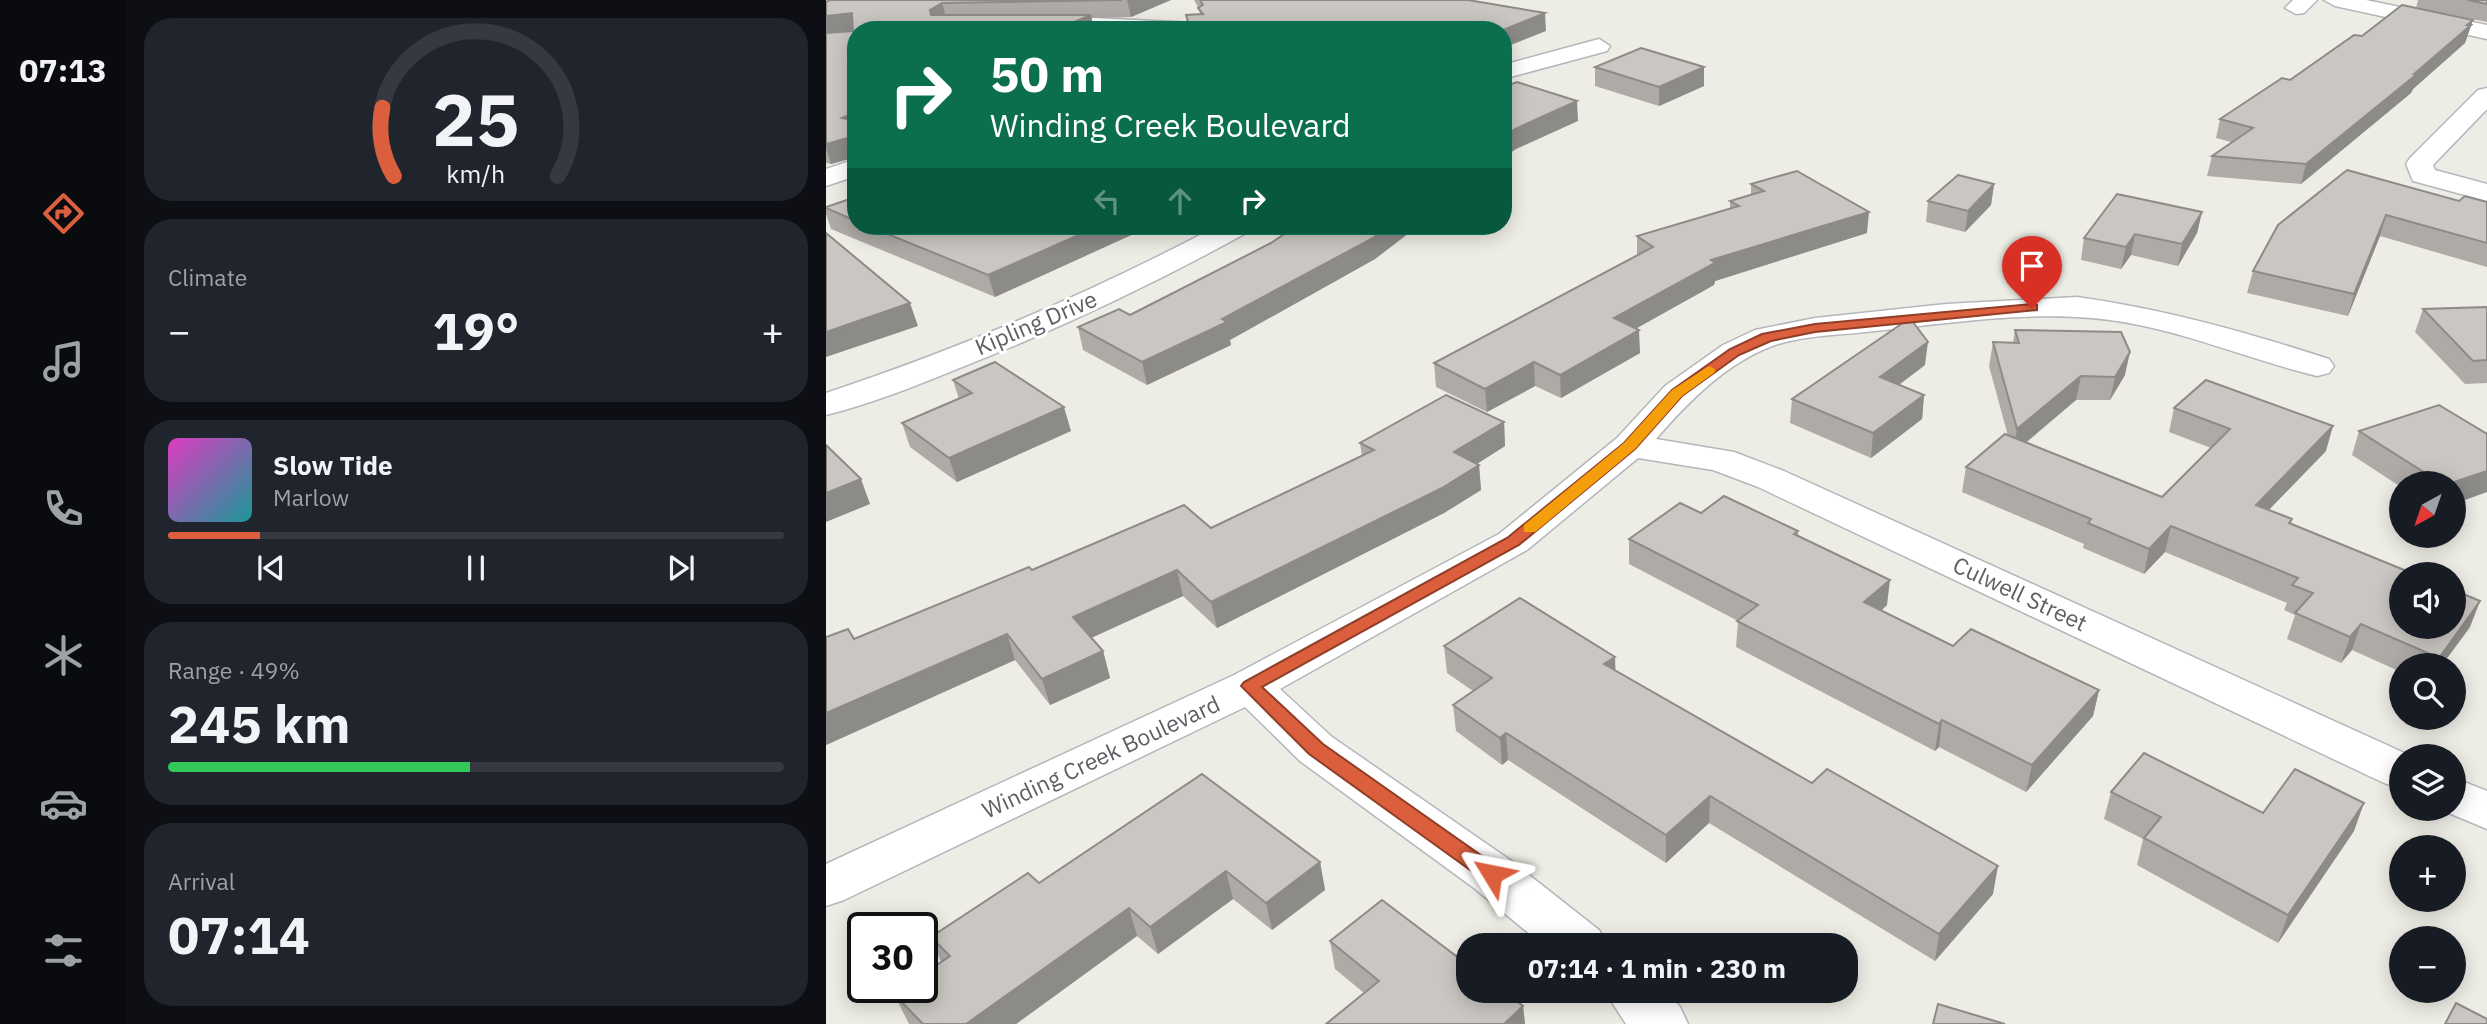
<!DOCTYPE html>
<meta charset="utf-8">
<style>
:root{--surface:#171b24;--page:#20242c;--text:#f1f3f6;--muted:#9ea1a6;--line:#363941;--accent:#dc5f3d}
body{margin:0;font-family:"IBM Plex Sans",sans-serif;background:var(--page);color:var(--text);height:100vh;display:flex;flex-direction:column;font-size:26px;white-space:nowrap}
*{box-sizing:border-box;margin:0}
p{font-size:23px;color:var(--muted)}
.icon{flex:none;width:38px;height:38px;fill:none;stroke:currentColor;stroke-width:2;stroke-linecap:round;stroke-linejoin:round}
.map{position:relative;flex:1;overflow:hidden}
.sheet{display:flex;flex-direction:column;gap:18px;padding:18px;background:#0d0f14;width:700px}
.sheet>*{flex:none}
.hud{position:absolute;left:21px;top:21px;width:665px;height:214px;border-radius:28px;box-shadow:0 4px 18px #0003;background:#0b6e4f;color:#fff;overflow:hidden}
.needle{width:46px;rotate:220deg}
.tools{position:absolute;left:1563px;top:471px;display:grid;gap:14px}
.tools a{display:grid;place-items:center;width:77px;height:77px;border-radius:50%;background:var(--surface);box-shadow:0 4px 18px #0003;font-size:35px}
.speed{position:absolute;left:21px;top:912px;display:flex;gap:14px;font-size:35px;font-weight:700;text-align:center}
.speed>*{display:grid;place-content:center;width:91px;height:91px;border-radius:50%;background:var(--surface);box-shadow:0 4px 18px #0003;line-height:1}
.speed .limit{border:4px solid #111;border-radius:10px;background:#fff;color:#111}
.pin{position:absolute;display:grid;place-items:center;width:60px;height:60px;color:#fff;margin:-72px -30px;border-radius:50% 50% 50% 0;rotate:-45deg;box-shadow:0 0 7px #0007}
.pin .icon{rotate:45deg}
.me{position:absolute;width:77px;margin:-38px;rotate:305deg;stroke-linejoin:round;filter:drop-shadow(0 0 5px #0008)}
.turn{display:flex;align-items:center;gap:24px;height:147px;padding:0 28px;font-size:32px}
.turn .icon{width:91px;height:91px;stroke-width:2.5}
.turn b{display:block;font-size:49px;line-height:60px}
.lanes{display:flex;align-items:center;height:66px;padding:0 28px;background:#0003;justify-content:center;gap:35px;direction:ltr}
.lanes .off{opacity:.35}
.big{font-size:52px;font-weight:700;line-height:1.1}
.sheet .widget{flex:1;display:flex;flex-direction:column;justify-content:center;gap:10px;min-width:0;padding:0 24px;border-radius:28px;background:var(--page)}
.sheet .dial{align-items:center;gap:0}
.dial svg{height:182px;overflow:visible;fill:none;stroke:var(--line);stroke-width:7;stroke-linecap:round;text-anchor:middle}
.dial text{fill:var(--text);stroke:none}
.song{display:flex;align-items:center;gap:21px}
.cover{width:84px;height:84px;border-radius:10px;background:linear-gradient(135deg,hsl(310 70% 55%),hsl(180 70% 35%))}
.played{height:7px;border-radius:4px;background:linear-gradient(90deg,var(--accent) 15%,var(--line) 15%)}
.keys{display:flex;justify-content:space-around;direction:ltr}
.heat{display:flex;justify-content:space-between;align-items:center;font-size:38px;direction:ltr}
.charge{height:10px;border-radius:5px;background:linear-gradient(90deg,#34c759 49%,var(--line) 0)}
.trip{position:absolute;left:630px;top:933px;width:402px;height:70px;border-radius:28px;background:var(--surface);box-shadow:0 4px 18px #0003;font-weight:700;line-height:70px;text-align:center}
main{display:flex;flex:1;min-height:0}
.tab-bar{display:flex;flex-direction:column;width:126px;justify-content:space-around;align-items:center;background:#090b0e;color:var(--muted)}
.tab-bar .icon{width:49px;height:49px}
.tab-bar .on{color:var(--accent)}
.tab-bar b{font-size:32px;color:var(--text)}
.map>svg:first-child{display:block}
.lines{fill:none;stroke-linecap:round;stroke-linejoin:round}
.minor-casing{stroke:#b5b6bb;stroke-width:3}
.minor{fill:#fff;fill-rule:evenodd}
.wall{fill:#aeaba7}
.shaded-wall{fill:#8d8b88}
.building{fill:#cac7c2;stroke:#8d8b88;stroke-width:2}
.route{fill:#dc5f3d;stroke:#8f3e28;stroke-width:2}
.slow{fill:#f59e0b}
.labels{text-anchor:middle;stroke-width:6;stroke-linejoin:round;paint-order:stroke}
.street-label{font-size:23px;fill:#5d5f64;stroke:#fff}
</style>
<main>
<nav class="tab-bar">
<b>07:13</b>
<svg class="icon on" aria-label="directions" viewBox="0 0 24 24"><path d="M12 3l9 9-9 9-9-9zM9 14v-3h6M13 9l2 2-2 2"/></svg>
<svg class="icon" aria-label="music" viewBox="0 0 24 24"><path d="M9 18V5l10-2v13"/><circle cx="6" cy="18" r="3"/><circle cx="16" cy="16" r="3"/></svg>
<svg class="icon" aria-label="phone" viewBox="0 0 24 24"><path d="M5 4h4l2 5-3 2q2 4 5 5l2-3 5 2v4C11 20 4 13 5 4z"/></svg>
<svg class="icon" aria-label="climate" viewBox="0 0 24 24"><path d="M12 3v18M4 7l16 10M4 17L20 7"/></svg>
<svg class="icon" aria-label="car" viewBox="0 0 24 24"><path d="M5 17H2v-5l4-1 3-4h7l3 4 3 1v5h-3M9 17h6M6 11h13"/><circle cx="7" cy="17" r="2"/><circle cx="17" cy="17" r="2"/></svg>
<svg class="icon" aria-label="filters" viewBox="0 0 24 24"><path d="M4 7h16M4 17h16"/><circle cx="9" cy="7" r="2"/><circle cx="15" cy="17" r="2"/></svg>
</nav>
<section class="sheet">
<div class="widget dial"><svg viewBox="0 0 100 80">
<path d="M14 69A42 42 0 1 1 86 69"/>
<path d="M14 69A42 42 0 0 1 9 39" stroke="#dc5f3d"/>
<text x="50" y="56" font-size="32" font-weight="700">25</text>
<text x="50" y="72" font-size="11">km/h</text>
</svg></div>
<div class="widget"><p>Climate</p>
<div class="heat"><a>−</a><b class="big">19°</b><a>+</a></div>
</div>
<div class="widget">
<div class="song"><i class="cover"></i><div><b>Slow Tide</b><p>Marlow</p></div></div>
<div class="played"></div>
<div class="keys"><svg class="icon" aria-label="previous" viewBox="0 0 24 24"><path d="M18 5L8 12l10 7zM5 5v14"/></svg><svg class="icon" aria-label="pause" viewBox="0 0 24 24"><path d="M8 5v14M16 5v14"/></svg><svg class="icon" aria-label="next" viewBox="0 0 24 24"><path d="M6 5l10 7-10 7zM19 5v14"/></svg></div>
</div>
<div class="widget"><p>Range · 49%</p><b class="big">245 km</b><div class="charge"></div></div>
<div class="widget"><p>Arrival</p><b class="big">07:14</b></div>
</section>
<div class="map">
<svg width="1661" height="1024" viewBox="0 0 1661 1024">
<rect width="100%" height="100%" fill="#eeede5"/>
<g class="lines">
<!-- minor casing -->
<g class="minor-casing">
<g id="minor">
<path d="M1467,0H1491L1478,13L1470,14L1459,8Z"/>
<path d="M1498,0H1540L1661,25V39L1509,6Z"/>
<path d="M269,18L367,23L378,30H110L121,23Z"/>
<path d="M773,39L784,46L781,51L677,79V65Z"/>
<path d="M1661,88V109L1607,165L1609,170L1661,184V201L1587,181L1580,164L1584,158L1652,90Z"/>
<path d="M30,159V176L0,186V169Z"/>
<path d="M391,226H426L422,232C328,284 231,330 131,369C89,386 45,404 0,415V393C135,348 265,293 391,226Z"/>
<path d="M1251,297C1338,309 1420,332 1503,359L1508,366L1503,373L1491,376C1429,361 1370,336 1308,324C1224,307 1133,322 1049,331C1017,335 980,335 949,345C901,362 862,402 830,439L908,452L958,471L1585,756H1575V788L1558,783L932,487L887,470L812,458L701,550L454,689L506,737L684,860L773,930L781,945H717L648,888L474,761L419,707L18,900L0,906V864L408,675L673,534L791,438L839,386L897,345L929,330L989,318L1120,304Z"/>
<path d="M1628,778L1661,791V829L1611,808H1628Z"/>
<path d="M778,990H839L854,1007L862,1024H800Z"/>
</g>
</g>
<!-- minor -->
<use href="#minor" class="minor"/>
</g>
<!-- wall -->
<g class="wall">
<path d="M4,0H345L305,17L265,18L268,30H30V165L27,158L5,164L0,163V2Z"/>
<path d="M368,0H642L720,31L361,21L360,15L374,14L373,9Z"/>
<path d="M1592,0H1661V22L1590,8Z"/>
<path d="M1647,20L1639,43L1587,89L1585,93L1475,184L1381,176L1386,156L1405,142L1390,138L1394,119L1464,80L1536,36Z"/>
<path d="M769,67L878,86L833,106L769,86Z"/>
<path d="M925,184L1041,233L889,281L888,285L810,328L814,353L735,398L709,386L661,412L610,387L608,363L811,255V236L904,209V201L925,195Z"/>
<path d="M1168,184L1165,205L1139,232L1100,222L1102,201Z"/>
<path d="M30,197V226H325L169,297L5,229L0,214V207Z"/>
<path d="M1633,201L1661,202V267L1554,236L1522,316L1421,293L1427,271L1452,225Z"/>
<path d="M1376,212L1371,233L1352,266L1305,255L1295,269L1255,260L1258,238Z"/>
<path d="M470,226H592L549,259L404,340L405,345L321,385L257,350L252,327L304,315L445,243Z"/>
<path d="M1661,307V383L1639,384L1589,332L1597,309Z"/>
<path d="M1189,330L1299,375L1284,400H1250L1200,443L1336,497L1385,448L1343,432L1348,408L1500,451L1443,510L1466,519L1465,524L1644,627L1616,665H1575V672L1526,650L1515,663L1461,639L1469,615L1458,610L1461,603L1339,552L1318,574L1257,548L1258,544L1136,492L1140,467L1182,436L1163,366L1167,342L1187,343Z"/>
<path d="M1099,365L1073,385L1098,395L1096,419L1045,458L964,423L966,399Z"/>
<path d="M127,380L245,431L131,482L84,447L76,423L133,399Z"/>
<path d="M1613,405L1628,483H1575V487L1526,455L1533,431Z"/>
<path d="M678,422L679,446L651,464L653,465L655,490L618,513L391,628L357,596L265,638L277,651L284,678L224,705L189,660L0,745V637L28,639L206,570L385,528L536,456L534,443Z"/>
<path d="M875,513L972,531V536L1061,605L1055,611L1127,646L1273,690L1267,716L1200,792L1113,747L1109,751L910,647L912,621L803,564V539Z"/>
<path d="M618,646L789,657V671L1167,894L1109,961L883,823L840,863L682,760L676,765L630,731L627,705L647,691L621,673Z"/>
<path d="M1285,792L1437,813L1528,831L1452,943L1311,865L1317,839L1278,819Z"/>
<path d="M494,862L499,890L446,930L407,899L332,954L311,936L190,1024H83L68,994L115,962L105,937L213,883Z"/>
<path d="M504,941L697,1006L699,1024H500L538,993L509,969Z"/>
</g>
<!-- shaded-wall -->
<g class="shaded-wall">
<path d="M301,0H345L305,17Z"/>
<path d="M116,3L121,20L109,28L104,10Z"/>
<path d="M26,13L30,31L0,34V16Z"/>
<path d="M719,13L720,31L677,48V30Z"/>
<path d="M265,15L268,30H229Z"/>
<path d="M1647,20L1639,43L1587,89L1585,93L1475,184L1480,164L1588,74Z"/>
<path d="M878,67V86L833,106V87Z"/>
<path d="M751,101L752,121L690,149L677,158V138L689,129Z"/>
<path d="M30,112V134L16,118Z"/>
<path d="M25,137L27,158L5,164L0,148V144Z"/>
<path d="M1168,184L1165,205L1139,232L1142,211Z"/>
<path d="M1043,212L1041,233L889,281L888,285L788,341V318L885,260Z"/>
<path d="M1376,212L1371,233L1352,266L1356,244Z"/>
<path d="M1560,215L1554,236L1522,316L1528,294Z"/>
<path d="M273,226H325L169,297L162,275Z"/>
<path d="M562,226H592L549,259L404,340L405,345L321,385L316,362L396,319Z"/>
<path d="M1309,234L1305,255L1295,269L1300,247Z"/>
<path d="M84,303L92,326L0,357V332Z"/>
<path d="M813,330L814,353L735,398L734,375Z"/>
<path d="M1102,342L1099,365L1051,401L1054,377Z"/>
<path d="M1304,352L1299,375L1284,400L1289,377Z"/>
<path d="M708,362L709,386L661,412L659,389Z"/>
<path d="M1255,376L1250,400L1187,453L1191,429Z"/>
<path d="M1098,395L1096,419L1045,458L1047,433Z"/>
<path d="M238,407L245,431L131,482L123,458Z"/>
<path d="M678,422L679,446L630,477L628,452Z"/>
<path d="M1507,426L1500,451L1423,530L1430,505Z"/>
<path d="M653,465L655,490L618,513L391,628L385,602Z"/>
<path d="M1661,471V492L1628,504V483H1625Z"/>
<path d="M35,479L44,504L0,522V493Z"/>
<path d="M1345,526L1339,552L1318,574L1323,549Z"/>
<path d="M351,570L357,596L254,643L247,617Z"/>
<path d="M1064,580L1061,605L1035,628L1038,602Z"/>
<path d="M1654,601L1644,627L1616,665H1610L1613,658Z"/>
<path d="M1535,624L1526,650L1515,663L1524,637Z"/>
<path d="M181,634L189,660L0,745V713Z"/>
<path d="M277,651L284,678L224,705L216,679Z"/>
<path d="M789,657L790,683L778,664Z"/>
<path d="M1273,690L1267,716L1200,792L1206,765Z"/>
<path d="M1116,720L1113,747L1109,751L1113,724Z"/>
<path d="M680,733L682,760L676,765L674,738Z"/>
<path d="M884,796L883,823L840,863V835Z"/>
<path d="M1538,803L1528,831L1452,943L1462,915Z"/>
<path d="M494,862L499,890L446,930L440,903Z"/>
<path d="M1172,866L1167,894L1109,961L1113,934Z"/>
<path d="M400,871L407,899L332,954L324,927Z"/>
<path d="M303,908L311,936L190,1024H140Z"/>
<path d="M697,1006L699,1024H678Z"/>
</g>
<!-- building -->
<g class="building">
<path d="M4,0H296L116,3L104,10L105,15H265L229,30H30V112L16,118L30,121V155L26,154L25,137L0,144V33L27,31L26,13L0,16V2Z"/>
<path d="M374,0H642L719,13L677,30H345L362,21L360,15L377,14L372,8L377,5Z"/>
<path d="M1642,0H1661V4Z"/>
<path d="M1576,5L1647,20L1641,25H1645L1588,74H1591L1480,164L1386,156L1427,128L1394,119L1456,78L1464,80L1528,35L1536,36Z"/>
<path d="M815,48L878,67L833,87L769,67Z"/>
<path d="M691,82L751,101L689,129L677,138V87Z"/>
<path d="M1521,170L1633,201L1639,196L1661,202V243L1560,215L1528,294L1427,271L1452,225Z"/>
<path d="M971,171L1043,212L885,260L889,263L788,318L813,330L734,375L708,362L659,389L608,363L827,247L811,236L913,206L904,201L938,191L925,184Z"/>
<path d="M1132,175L1168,184L1142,211L1102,201Z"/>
<path d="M1291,194L1376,212L1356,244L1309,234L1300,247L1258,238Z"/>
<path d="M30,197V221L0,208V207Z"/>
<path d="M42,226H273L162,275Z"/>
<path d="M470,226H562L547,238L396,319L401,322L316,362L252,327L293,309L304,315L445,243Z"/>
<path d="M0,233L84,303L0,332Z"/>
<path d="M1661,307V360L1647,361L1597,309Z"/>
<path d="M1084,318L1102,342L1054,377L1098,395L1047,433L966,399Z"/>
<path d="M1189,330L1295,332L1304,352L1289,377L1255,376L1191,429L1167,342L1193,343Z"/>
<path d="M169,362L238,407L123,458L76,423L146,393L127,380Z"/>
<path d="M1380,380L1507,426L1430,505L1466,519L1463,523L1588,574H1575V626H1628V590L1654,601L1613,658L1535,624L1524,637L1469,613L1487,593L1466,585L1472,578L1345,526L1323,549L1262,523L1265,519L1140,467L1179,434L1336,497L1404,429L1348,408Z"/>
<path d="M620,395L678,422L628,452L653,465L616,488L385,602L351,570L247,617L277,651L216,679L181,634L0,713V637L22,629L28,639L203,567L206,570L358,505L385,528L548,450L534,443Z"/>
<path d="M1613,405L1661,434V471L1625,483H1615L1533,431Z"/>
<path d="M0,445L35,479L0,493Z"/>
<path d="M898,496L972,531L968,534L1064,580L1038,602L1127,646L1145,629L1273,690L1206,765L1116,720L1113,724L911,621L932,605L803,539L854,503L875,513Z"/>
<path d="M694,598L789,657L778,664L986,783L1001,769L1172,866L1113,934L884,796L840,835L680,733L674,738L627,705L666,678L618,646Z"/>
<path d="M1318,753L1437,813L1469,769L1538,803L1462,915L1318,838L1335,817L1285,792Z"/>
<path d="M376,774L494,862L440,903L400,871L324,927L303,908L140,1024H97L68,994L79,987H96V975L124,956L105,937L202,873L213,883Z"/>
<path d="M556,900L642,965V990H677L697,1006L678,1024H500L553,981L504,941Z"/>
<path d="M1630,1003L1661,1019V1024H1619Z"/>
<path d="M1112,1004L1179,1024H1107Z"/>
</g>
<!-- route -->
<path class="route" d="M1206,304L1211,305V310L989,332L945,341L913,355L856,396L809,449L693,545L436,687L497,744L673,868L676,874L673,880H658L483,754L415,686L418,682L681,538L798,443L846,390L904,349L936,334L989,324Z"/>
<!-- slow -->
<path class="slow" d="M883,366L890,370L888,373L856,396L809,449L709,532H698V525L798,443L846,390Z"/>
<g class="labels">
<!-- street labels -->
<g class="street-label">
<text transform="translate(210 323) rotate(-23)" y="8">Kipling Drive</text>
<text transform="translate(1194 594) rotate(25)" y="8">Culwell Street</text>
<text transform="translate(275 757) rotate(-25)" y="8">Winding Creek Boulevard</text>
</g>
</g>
</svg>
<div class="tools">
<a><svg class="needle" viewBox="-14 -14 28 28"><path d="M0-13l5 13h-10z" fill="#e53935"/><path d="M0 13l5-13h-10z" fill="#9ea1a6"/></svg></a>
<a><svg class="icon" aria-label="sound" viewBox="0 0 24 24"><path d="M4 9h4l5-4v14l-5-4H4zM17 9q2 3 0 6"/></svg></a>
<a><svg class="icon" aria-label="search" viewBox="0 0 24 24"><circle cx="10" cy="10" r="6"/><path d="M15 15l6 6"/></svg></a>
<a><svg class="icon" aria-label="layers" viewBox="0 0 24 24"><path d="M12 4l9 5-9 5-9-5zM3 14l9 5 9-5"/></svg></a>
<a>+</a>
<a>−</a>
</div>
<div class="speed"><div class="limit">30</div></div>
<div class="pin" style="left:1206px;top:308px;background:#d93025"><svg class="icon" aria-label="arrive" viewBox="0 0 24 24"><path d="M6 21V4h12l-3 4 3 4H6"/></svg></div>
<svg class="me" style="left:666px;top:874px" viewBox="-20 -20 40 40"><path d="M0-17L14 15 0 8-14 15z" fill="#dc5f3d" stroke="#fff" stroke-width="4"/></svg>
<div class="trip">07:14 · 1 min · 230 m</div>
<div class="hud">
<div class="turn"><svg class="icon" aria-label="right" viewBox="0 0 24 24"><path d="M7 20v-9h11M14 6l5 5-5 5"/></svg><div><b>50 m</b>Winding Creek Boulevard</div></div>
<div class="lanes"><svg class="icon off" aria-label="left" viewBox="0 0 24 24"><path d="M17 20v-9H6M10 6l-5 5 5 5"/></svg><svg class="icon off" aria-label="ahead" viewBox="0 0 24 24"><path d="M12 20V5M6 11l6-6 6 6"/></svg><svg class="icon" aria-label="right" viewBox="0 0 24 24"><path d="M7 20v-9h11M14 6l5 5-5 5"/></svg></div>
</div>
</div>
</main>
